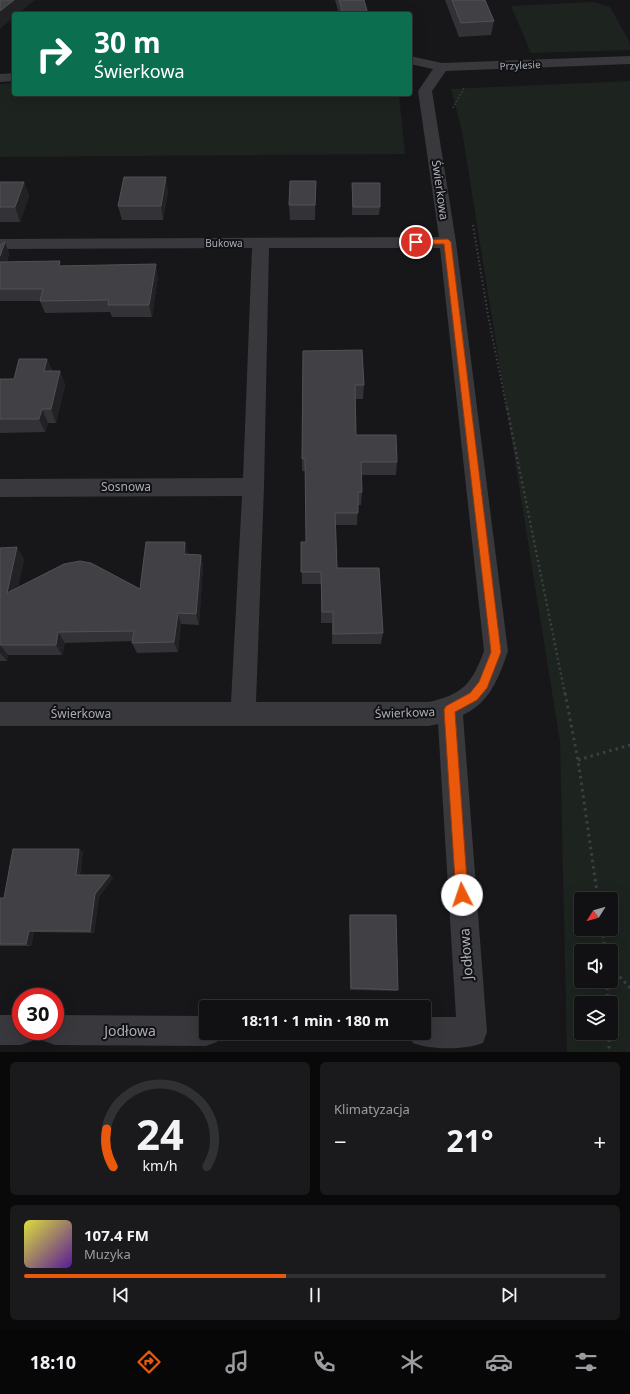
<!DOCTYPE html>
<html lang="pl">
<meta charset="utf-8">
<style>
:root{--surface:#111113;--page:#1a1a1c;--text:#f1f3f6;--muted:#9c9da0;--line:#303133;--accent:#ea580c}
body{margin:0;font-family:"Noto Sans",sans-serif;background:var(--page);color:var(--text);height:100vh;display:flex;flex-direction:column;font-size:15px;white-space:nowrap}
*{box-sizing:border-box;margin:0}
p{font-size:13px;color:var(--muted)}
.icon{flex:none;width:22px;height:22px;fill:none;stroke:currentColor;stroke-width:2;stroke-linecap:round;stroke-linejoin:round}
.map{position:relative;height:1052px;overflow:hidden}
.sheet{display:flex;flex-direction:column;gap:10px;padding:10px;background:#09090a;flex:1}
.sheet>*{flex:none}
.banner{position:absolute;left:12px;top:12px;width:400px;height:84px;border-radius:4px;box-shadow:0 4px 16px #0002,0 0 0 1px var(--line);background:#0b6e4f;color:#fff;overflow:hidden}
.needle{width:26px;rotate:233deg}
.controls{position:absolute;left:574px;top:892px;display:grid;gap:8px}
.controls a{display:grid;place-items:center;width:44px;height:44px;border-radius:4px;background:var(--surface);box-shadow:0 4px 16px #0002,0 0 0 1px var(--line);font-size:20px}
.speed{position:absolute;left:12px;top:988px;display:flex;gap:8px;font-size:20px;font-weight:700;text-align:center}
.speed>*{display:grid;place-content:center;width:52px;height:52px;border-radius:50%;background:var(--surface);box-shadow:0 4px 16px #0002,0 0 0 1px var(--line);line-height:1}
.speed .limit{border:6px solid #d22;background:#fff;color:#111}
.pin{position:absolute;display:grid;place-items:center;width:34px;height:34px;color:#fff;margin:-17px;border:2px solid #fff;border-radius:50%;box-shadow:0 1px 4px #0007}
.me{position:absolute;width:44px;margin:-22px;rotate:356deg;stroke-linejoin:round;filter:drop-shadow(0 0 3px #0008)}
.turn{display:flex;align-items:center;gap:14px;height:84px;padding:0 16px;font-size:18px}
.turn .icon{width:52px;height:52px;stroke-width:2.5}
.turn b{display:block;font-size:28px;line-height:34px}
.big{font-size:30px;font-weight:700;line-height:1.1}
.sheet .card{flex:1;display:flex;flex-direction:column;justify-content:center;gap:6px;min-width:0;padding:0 14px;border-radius:6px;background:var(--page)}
.sheet .dial{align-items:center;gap:0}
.dial svg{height:104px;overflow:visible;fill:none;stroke:var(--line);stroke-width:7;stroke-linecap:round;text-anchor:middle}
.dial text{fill:var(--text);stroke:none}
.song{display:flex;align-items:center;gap:12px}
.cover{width:48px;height:48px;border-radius:6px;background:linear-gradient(135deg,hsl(60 70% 55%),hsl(270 70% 35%))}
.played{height:4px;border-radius:2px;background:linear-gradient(90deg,var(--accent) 45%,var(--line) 45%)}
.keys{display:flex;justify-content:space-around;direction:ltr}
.heat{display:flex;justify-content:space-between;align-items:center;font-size:22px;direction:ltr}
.sheet .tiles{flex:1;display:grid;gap:10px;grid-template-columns:1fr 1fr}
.card:last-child{grid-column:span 2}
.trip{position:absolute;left:199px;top:1000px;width:232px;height:40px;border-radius:4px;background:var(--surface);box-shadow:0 4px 16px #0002,0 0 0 1px var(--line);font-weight:700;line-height:40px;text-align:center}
.menu{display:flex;height:64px;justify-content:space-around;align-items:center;background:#070708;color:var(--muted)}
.menu .icon{width:28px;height:28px}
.menu .active{color:var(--accent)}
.menu b{font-size:18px;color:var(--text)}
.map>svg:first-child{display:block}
.green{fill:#1d231e;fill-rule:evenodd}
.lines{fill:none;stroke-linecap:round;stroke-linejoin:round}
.path-far3{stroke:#3e3f44;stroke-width:1.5;stroke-dasharray:1.5 2;stroke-linecap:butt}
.path-far2{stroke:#3e3f44;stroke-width:2;stroke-dasharray:1.5 2.5;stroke-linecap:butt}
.path-far1{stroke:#3e3f44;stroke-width:2.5;stroke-dasharray:2 3;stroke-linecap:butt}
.path{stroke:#3e3f44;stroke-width:3;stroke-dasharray:2.5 4;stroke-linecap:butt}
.minor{fill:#38383d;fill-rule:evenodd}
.wall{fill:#333337}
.shaded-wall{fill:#222225}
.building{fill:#404045;stroke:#505157}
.route{fill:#ea580c;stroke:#983908}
.labels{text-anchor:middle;stroke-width:4;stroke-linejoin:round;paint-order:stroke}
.far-street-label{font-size:10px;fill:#a9adb8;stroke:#121214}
.street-label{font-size:12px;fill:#a9adb8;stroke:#121214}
.near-street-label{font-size:14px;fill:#a9adb8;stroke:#121214}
</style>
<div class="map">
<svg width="630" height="1052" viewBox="0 0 630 1052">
<rect width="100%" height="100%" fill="#171719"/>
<!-- green -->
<g class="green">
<path d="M593,2L610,7L630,43V50L531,53L511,6Z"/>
<path d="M630,81V1052H567L560,742L462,131L451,89ZM581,899H611V929H581ZM581,951H611V981H581ZM581,1003H611V1033H581Z"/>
<path d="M14,83V94H399L405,154L0,157V84Z"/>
</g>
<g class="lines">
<!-- path-far3 -->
<path class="path-far3" d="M453,108L464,88"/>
<!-- path-far2 -->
<path class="path-far2" d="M473,225L488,315L507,409"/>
<!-- path-far1 -->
<path class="path-far1" d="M507,408L565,694"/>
<!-- path -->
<g class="path">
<path d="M565,693L578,760L598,899"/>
<path d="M578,760L630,745"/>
<path d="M602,929L605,951"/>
<path d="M611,967L630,988"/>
<path d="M607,981L608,1003"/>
<path d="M609,1033V1052"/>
</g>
<!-- minor -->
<g class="minor">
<path d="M410,56L442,63L630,56V64L446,71L432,91L456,242L508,651C499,677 490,703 463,715L487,1032L483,1043C465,1050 431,1050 413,1043L409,1033H424V1017H456L438,724L429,726H0V702H231L242,496L0,497V479L243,478L252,248L0,249V239L439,237L418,91L433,69L410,64ZM269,248H440L484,651C472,684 463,694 429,702H256L264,487Z"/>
<path d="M14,73V81L0,82V74Z"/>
<path d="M0,1015H21V1031H36L32,1041L21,1045H0Z"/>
<path d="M55,1015L206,1016V1033H221L217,1042L206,1046L55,1045L44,1041L40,1031H55Z"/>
</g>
</g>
<!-- wall -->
<g class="wall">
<path d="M335,0H364L368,14H339Z"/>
<path d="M445,0H485L494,21L491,35L459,37Z"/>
<path d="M316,181L315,220H290L289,205Z"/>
<path d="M0,182H24L29,196L20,222H0Z"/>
<path d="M352,183L380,207L379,215H352Z"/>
<path d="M168,192L163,220H122L118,206Z"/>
<path d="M5,242L9,254L7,262L61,266L158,276L152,317H112L110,312L45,313L40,301H0V245Z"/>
<path d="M303,351L364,385L363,399H355L356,435L397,462L396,475H361L362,492L361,505H358L357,525H336L337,568L383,633L381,644H332V623H321V584H302L301,542H306L305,471H302V459Z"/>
<path d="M47,359L52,371H60L65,385L56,423H48L45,432L0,433V379H14Z"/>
<path d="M185,542L188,555H201L203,566L199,625L181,624L178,652L137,653L132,643L133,641L65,643L62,655H8L7,661H0V548L24,559L18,587L140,589Z"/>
<path d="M83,852L80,875H110L113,878L99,897L94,933L34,932L31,946H0V898H4Z"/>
<path d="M350,915L398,990L396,991L350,990L349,919Z"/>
</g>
<!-- shaded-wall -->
<g class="shaded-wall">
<path d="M14,0H35L18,14H14V17L0,29V11Z"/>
<path d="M166,177L168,192L163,220L161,206Z"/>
<path d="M24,182L29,196L20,222L15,207Z"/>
<path d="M5,242L9,254L3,274L0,267V256Z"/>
<path d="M156,264L158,276L152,317L149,305Z"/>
<path d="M47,359L52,373L44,371Z"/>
<path d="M60,371L65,385L56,423L51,409Z"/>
<path d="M42,409L48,423L45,432L39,419Z"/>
<path d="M185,542L188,554L187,566L184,554Z"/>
<path d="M17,547L24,559L15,604L7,593Z"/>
<path d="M201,555L203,566L199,625L196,614Z"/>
<path d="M178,613L181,624L178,652L174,642Z"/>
<path d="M58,632L65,643L62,655L56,645Z"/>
<path d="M0,645L8,655L7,661L0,653Z"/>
<path d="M79,849L83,852L79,877L76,875Z"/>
<path d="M110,875L113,878L99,897L94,933L90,931L95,894Z"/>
<path d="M29,931L34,932L31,946L26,944Z"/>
</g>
<!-- building -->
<g class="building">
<path d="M0,0H14L0,11Z"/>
<path d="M339,0H364L368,14H343Z"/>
<path d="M452,0H485L494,21L461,23Z"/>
<path d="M124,177H166L161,206H118Z"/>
<path d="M290,181H316L315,205H289Z"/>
<path d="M0,182H24L15,207H0Z"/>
<path d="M352,183H380V207H353Z"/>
<path d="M5,242L0,256V245Z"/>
<path d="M60,261L59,266L156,264L149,305H108L109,300L40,301L43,289H0V262Z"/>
<path d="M362,350L364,385H355L356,435H396L397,462H361L362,492H358V513H335L337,568H379L383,633L333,634V612H322L321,572H301V542H306L305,459H302L303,351Z"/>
<path d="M19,359H47L44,371H60L51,409H42L39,419H0V379H14Z"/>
<path d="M146,542H185L184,554L201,555L196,614L178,613L174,642L132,643L134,631L58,632L56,645H0V548L17,547L7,593L64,564L80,561L91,563L140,589Z"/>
<path d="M13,849H79L76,875H110L95,894L90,931H29L26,944H0V898H4Z"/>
<path d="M350,915H396L398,990L351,988Z"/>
</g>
<!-- route -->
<path class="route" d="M448,239L451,242L501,652L487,688L477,700L455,712L468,895L466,899L462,901L458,899L456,895L444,710L446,706L470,693L479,682L491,652L444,244H416L413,242L416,240Z"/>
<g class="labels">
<!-- far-street labels -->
<g class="far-street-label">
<text transform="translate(520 65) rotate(-3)" y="4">Przylesie</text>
<text x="224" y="247">Bukowa</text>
</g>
<!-- street labels -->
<g class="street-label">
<text transform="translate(440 190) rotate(82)" y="4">Świerkowa</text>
<text x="126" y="491">Sosnowa</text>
<text transform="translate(405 713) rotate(-2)" y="4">Świerkowa</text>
<text x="81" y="718">Świerkowa</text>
</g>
<!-- near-street labels -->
<g class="near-street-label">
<text transform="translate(466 954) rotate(-94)" y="5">Jodłowa</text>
<text x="130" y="1036">Jodłowa</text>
</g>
</g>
</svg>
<div class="controls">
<a><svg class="needle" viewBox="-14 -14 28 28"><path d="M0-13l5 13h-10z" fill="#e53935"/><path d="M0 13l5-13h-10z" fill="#9c9da0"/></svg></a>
<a><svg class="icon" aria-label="sound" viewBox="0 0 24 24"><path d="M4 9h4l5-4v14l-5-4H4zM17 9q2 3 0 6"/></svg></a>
<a><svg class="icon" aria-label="layers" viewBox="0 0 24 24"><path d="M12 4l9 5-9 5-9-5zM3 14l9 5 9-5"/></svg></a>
</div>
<div class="speed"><div class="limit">30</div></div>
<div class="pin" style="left:416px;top:242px;background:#d93025"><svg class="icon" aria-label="arrive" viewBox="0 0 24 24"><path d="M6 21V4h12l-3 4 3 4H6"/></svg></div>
<svg class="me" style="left:462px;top:895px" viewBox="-20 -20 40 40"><circle r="19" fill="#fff"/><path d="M0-13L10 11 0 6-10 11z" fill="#ea580c"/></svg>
<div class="trip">18:11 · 1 min · 180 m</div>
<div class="banner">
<div class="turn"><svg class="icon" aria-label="right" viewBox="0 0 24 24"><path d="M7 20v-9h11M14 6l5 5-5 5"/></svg><div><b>30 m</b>Świerkowa</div></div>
</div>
</div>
<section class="sheet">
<div class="tiles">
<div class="card dial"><svg viewBox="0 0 100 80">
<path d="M14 69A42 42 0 1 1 86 69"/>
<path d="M14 69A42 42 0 0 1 9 40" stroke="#ea580c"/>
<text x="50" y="56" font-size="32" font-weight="700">24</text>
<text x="50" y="72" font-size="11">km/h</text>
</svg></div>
<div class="card"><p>Klimatyzacja</p>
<div class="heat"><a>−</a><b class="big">21°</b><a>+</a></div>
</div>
<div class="card">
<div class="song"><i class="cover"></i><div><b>107.4 FM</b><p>Muzyka</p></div></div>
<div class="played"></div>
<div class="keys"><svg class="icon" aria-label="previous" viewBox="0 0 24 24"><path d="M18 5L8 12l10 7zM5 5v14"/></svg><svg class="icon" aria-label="pause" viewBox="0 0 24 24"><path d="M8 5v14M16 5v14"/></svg><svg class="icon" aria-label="next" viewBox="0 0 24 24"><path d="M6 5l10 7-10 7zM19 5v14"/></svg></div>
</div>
</div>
</section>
<nav class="menu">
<b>18:10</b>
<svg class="icon active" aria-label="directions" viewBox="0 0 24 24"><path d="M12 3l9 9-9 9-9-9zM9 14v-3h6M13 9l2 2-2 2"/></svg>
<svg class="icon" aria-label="music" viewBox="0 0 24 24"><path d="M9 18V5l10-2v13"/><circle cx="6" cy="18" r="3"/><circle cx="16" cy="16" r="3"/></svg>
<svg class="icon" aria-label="phone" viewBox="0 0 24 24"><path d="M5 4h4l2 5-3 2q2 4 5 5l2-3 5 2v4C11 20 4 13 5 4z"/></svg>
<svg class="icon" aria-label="climate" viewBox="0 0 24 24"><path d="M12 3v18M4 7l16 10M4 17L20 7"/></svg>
<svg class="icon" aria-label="car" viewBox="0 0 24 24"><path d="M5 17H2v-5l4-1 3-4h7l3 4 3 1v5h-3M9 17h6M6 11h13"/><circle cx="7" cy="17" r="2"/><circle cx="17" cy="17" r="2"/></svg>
<svg class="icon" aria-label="filters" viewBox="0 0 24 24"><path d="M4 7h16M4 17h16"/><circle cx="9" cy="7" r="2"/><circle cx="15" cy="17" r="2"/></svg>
</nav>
